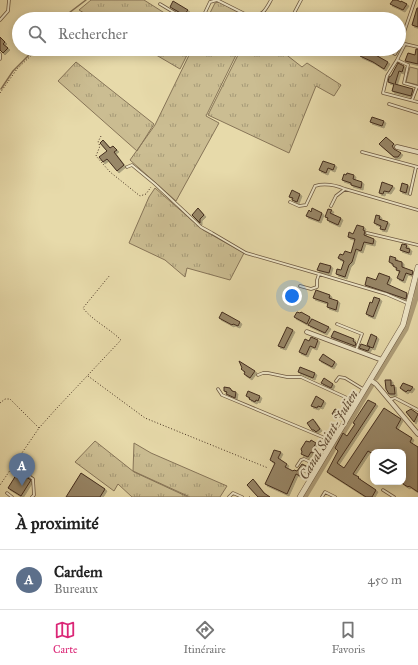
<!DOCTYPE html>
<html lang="fr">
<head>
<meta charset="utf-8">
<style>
	:root { --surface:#fff; --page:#f2f2f2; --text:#222; --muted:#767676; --line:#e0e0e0; --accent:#db2777 }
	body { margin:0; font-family:"IM FELL Great Primer",serif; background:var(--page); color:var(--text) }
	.controls { position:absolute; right:12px; bottom:12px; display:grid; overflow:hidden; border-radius:8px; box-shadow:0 2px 10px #0003 }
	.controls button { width:36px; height:36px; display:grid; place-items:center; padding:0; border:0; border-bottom:1px solid var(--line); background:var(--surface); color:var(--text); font:20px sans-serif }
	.you { position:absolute; left:292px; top:296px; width:14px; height:14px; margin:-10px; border:3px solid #fff; border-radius:50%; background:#1a73e8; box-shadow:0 0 0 6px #1a73e833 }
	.badge { display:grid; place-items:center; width:26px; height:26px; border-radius:50%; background:var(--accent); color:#fff; font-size:13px; font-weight:700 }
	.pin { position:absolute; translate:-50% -33px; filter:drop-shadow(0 1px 2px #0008) }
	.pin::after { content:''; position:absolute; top:21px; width:14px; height:12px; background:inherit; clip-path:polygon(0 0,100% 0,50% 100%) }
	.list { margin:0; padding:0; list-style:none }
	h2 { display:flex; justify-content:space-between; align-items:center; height:52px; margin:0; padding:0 16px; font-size:17px }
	h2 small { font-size:13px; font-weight:400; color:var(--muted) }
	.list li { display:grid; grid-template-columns:26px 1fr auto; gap:12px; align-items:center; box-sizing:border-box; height:60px; padding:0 16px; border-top:1px solid var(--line) }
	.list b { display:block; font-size:15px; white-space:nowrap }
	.list p { margin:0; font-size:13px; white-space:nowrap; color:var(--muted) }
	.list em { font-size:13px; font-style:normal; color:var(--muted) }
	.icon { flex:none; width:22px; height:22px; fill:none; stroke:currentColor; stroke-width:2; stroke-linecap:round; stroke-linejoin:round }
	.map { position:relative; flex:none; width:418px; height:497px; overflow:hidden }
	.search { position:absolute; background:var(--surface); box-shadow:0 2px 10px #0003; left:12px; right:12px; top:12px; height:44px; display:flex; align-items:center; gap:10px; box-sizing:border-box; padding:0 14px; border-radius:22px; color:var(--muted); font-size:15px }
	.sheet { height:112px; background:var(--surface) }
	nav { display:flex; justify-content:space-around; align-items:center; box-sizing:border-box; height:56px; border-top:1px solid var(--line); background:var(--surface); font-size:11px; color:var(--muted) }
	nav a { display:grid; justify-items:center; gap:2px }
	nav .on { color:var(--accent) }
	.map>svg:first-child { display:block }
	.grass { fill:url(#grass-tufts); stroke:#877558 }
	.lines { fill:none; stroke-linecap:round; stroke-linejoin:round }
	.stream { stroke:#847155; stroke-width:1.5 }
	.canal { stroke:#af9f7a; stroke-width:5 }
	.building { fill:#988767; stroke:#432d1e; filter:url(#shadow) }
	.service-casing { stroke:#6c5841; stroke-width:3.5 }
	.minor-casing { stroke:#6c5841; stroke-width:5.5 }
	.tertiary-casing { stroke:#6c5841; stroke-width:6 }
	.path { stroke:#432d1e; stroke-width:1; stroke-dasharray:1 2; stroke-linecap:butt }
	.service { stroke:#efe7c8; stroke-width:2 }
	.minor { stroke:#efe7c8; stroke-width:4 }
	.tertiary { stroke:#efe7c8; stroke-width:5 }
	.labels { text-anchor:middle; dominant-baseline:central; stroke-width:4; stroke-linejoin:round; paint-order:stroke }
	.water-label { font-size:13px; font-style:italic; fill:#5e4a35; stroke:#efe7c8 }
</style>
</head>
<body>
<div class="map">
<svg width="418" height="497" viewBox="0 0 418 497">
	<defs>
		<pattern id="grass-tufts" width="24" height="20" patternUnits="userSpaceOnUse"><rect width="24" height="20" fill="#cbbd92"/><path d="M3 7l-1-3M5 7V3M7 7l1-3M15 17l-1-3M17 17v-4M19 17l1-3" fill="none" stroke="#a69a77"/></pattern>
		<filter id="shadow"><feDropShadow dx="2" dy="2" stdDeviation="0" flood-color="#0004"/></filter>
	</defs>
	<rect width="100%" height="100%" fill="#e7daaa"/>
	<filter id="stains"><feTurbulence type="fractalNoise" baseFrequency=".005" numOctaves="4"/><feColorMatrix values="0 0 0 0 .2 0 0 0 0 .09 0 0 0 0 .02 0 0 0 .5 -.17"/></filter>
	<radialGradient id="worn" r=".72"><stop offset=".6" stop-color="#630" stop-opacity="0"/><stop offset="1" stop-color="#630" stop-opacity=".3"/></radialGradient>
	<path class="grass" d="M91,0H144L174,19H94L79,10Z
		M219,2L249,18L254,19H207L215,3Z
		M146,49H190L180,69Z
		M192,49H239L206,116L219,123L176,201L130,160L155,125Z
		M241,49H279L302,67L307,63L341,85L334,96L316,86L289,153L208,115Z
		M76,62L154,124L137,151L58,81Z
		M410,67L418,69V85L406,82Z
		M155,188L203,230L244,253L230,280L187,268L185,277L165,260L129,243L149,197Z
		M95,441L134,472L188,497H132L118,484L114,491L75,462Z
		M134,443L151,453L227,486L220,497H190L133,471Z"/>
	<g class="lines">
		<path class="stream" d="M61,19L86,0
			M1,89L13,71L35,49"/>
		<path class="canal" d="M376,378L406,329L416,298L418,284
			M305,497L372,385"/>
	</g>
	<path class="building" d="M393,0H397L401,2V1L407,4L403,10L390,4Z
		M173,1L188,10L184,15L170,7Z
		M417,8H418V27L412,25Z
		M0,37L5,42L3,44L8,48L3,53L0,50Z
		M367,49H373L372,53L388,62L384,69L373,62L360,56L362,51L366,53Z
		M416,49H418V64L405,61L408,53L415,55Z
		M398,63L404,66L402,72L399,71L395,84L413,89L411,96L392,91L394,84L388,82L389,77L391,76Z
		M372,117L384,121L382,126L370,122Z
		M386,137L394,144L392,146L394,149L401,153L398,157H394L379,144Z
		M103,140L110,148L113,146L117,150L114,152L124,165L117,171L107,159L103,162L99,157L107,151L100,143Z
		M323,161L335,165L333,170L328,168L326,173L319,170Z
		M347,173L354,175L353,179L362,182L361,188L351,185V183L342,180L344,174L346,175Z
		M382,182L393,186L389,192L384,191L383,194L379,193Z
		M402,183L408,185L406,193L400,191Z
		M292,190L300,194L297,202L292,200L293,198L289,197Z
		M198,208L204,215L200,219V223L192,215Z
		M312,208L322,213L319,221L306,216L309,210L311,212Z
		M328,209L332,210L330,213L341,218L338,225L327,220L328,218L325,217Z
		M376,215L380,216L379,219L388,222L385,230L380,229L381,226L374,223Z
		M357,225L364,227L363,230L365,231L364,235L374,239L373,244L364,242L361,251L356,249L352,262L349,265L345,277L336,274L337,269L341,270L344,261L338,258L340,254L343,255L345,251L351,253L355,239L348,237L349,232L353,234Z
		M402,244L407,245L406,248L410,249L409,253L400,250Z
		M390,256L396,258L395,260L402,262V267L413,271L412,275L406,273L403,281L397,278L400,271L396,270L397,268L393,266V264L389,262Z
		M320,263L331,266L329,273L317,270Z
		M379,273L390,277L387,284L407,293L406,299L365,285L367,277L376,280Z
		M316,290L330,295L329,298L338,301L336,310L327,307L328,303L313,298Z
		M374,297L380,299L373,317L366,314L370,302L372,303Z
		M222,312L240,322L238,326L233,324L232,325L219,318Z
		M297,312L300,313L301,312L310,317L307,324L294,317Z
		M312,319L329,327L325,333L308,325Z
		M287,327L293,330L284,348L278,346Z
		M334,331L354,339L353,341L356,343L355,346L331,337Z
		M371,334L377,337L373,348L370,347L368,351L359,348L361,344L370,347L367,345Z
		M311,337L318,340L315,348L310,346L306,355L299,352L305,339L309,341Z
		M323,354L335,362L332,367L319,360Z
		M239,361L255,371L250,378L244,374L245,372L241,369L242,368Z
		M300,367L315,373L313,378L298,372Z
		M324,378L333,384L331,388L321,383Z
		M385,380H391V386L394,385L395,394H389L386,389Z
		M403,383L413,387L410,391L408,390L406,392L400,388Z
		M224,387L230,388L232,391L236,392L235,398L226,394L227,392L224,391Z
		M248,391L260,396L258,401L256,400L255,402L249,399L250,398L246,396Z
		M316,396L324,401L321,407L318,406L317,408L311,406Z
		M368,400L376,404L337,463L344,468L384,408L401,419L396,428L412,438L410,442L418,447V492L409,486L408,487L403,484V452H373V454L368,451L353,474L359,477L358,478L376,490L372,497H366L327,472L338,451L335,448L341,437L343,433L347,436L355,424L353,423Z
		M335,409L345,413L342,419L332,414Z
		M411,409L418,414L414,422L406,412Z
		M313,419L320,429L316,432L314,430H312L307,423Z
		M311,440L316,443L313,448L316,449L313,453L311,452L308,457L301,454L302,452L301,449L306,441L310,442Z
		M274,450L281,452L278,458L287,464L285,467L293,471L294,470L297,471L302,464L308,467L306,472L302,470L300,476L296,474L287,494L265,484L275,463L270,460Z
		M18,472L31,480L21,496L8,488Z
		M81,473L105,489L100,497H66Z
		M253,479L264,493L270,497H258L247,485Z"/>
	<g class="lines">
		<g class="service-casing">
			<path id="service" d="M160,4L185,19
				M202,19L210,2L217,0L251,17C263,16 266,9 271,0
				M291,19L301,0
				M0,20L8,11L9,0
				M399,47L415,0
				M387,49L395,54L398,49
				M0,54V59
				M397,60L405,44L418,47
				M418,87L404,83L408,65L397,60L387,76L383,93L418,102
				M412,100L417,87
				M389,104L418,113
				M362,152L418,167
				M127,167L132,165L155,184L201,227L212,233L246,253L319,274
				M410,194L416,167
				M290,202L299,206L306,205L315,186C325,183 335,185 345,189
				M331,206L336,196L345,189L418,210
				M367,233L418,245
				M300,286L311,289L317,287V280L319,274L386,294L407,303
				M337,324L362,334L356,350
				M258,375L263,373H268L287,377H301L356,402
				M336,381L339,377L345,378L363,389
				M218,389L222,395L332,441
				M389,400L395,398L418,410
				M297,466L301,460L304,459L319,466
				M22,471L33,479L34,495L32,497
				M383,490L394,497
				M7,493L12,497
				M229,497L233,493L242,497
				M322,497L325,492L335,497"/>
		</g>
		<g class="minor-casing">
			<path id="minor" d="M397,147L418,152
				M307,332L382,360
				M370,380L376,384L418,434"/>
		</g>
		<g class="tertiary-casing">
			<path id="tertiary" d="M300,497L403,325L418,267"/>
		</g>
		<path class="path" d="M0,93L17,69L38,49
			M101,136L98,142L100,146L96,156L110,172L140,196L146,194L151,187
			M88,376L145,418L268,468
			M0,403L5,399H10L39,428L0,485
			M39,428L56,409L121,340C109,328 93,321 83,308L110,275
			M249,497H251"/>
		<use href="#service" class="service"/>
		<use href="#minor" class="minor"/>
		<use href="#tertiary" class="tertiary"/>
	</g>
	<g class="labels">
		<g class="water-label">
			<text transform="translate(329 435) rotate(-59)">Canal Saint-Julien</text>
		</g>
	</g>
	<rect width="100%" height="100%" filter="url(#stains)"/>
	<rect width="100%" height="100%" fill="url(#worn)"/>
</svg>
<div class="controls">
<button><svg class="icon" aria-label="layers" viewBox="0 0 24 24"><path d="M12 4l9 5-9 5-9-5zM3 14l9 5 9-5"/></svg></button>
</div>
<div class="you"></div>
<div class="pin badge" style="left:22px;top:486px;background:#5c6f8a">A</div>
<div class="search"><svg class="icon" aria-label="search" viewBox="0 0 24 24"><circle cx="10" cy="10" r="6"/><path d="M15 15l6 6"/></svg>Rechercher</div>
</div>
<section class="sheet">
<h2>À proximité<small></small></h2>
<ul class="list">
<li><span class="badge" style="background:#5c6f8a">A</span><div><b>Cardem</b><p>Bureaux</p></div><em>450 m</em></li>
</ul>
</section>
<nav>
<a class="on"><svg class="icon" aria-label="map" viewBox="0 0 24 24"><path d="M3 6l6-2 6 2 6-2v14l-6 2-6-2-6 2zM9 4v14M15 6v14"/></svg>Carte</a>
<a><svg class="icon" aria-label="directions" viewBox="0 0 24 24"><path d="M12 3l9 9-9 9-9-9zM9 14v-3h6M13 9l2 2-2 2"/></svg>Itinéraire</a>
<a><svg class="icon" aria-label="saved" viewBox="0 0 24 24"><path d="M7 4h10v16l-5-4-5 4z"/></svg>Favoris</a>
</nav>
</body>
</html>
